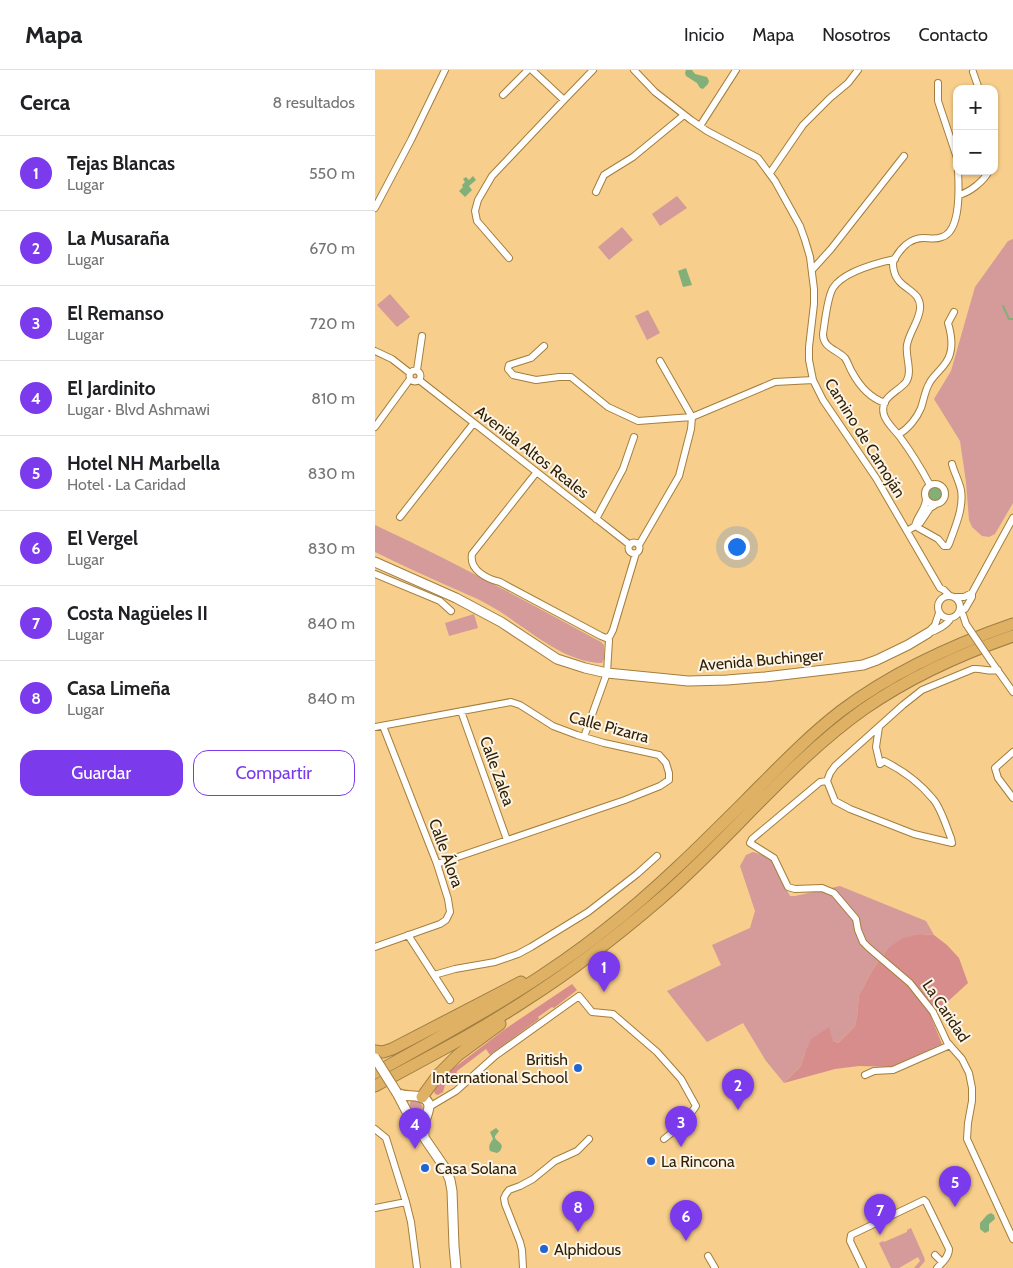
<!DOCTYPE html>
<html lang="es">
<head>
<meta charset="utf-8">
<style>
	:root { --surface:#fff; --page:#f2f2f2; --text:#202124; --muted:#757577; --line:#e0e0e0; --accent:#7c3aed }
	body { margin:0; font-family:Cabin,sans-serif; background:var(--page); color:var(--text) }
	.controls { position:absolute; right:15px; top:15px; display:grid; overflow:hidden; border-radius:10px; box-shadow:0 1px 4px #0004 }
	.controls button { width:45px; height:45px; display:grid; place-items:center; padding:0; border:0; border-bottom:1px solid var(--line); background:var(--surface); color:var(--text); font:25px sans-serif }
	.you { position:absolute; left:361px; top:476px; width:18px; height:18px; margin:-12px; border:4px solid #fff; border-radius:50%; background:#1a73e8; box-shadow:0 0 0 8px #1a73e833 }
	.badge { display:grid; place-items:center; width:32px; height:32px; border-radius:50%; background:var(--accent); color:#fff; font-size:16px; font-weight:700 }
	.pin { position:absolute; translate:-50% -41px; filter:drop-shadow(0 1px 2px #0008) }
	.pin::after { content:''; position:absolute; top:26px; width:18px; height:15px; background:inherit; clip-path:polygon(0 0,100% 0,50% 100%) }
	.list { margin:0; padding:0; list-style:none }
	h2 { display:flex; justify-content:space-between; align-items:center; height:65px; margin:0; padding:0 20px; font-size:21px }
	h2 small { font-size:16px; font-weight:400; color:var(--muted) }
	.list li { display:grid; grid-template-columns:32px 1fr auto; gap:15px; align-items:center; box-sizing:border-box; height:75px; padding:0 20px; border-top:1px solid var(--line) }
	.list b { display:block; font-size:19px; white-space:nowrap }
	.list p { margin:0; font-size:16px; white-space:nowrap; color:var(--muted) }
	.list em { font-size:16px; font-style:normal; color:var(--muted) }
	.actions { display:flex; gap:10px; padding:15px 20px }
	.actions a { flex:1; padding:11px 0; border:1px solid var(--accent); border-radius:15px; text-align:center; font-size:18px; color:var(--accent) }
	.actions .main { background:var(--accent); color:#fff }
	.map { position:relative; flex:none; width:638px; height:1198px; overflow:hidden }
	header { display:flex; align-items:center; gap:30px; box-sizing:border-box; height:70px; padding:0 25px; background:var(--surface); border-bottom:1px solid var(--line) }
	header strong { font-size:24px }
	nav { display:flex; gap:28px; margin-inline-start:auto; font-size:18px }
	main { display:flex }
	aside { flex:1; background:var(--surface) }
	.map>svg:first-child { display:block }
	.green { fill:#d59a9a }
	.forest { fill:#d88d8d }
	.water { fill:#83b079 }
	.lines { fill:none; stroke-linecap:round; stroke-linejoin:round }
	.stream { stroke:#83b079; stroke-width:2 }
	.street-casing { stroke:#a47e3c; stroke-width:8 }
	.secondary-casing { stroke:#a47e3c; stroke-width:11 }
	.highway-casing { stroke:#a07e42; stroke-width:13 }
	.street { stroke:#fff; stroke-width:6 }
	.secondary { stroke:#fff; stroke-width:9 }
	.highway { stroke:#deb164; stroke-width:11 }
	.street-bridge-casing { stroke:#a47e3c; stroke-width:8; stroke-linecap:butt }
	.secondary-bridge-casing { stroke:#a47e3c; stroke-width:11; stroke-linecap:butt }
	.street-bridge { stroke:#fff; stroke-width:6 }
	.secondary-bridge { stroke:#fff; stroke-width:9 }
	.poi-dot { fill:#2165d1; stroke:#fdf5e8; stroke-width:2 }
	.labels { text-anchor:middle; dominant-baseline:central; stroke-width:4; stroke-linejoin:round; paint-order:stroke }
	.street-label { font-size:16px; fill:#2e1f03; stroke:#fdf5e8 }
	.poi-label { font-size:16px; fill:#2e1f03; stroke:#fdf5e8; text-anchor:start }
</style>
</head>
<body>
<header>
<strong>Mapa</strong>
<nav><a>Inicio</a><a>Mapa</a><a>Nosotros</a><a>Contacto</a></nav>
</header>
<main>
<aside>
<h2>Cerca<small>8 resultados</small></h2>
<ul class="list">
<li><span class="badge">1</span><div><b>Tejas Blancas</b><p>Lugar</p></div><em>550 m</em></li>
<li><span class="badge">2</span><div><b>La Musaraña</b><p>Lugar</p></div><em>670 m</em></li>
<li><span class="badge">3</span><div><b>El Remanso</b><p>Lugar</p></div><em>720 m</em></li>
<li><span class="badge">4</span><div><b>El Jardinito</b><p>Lugar · Blvd Ashmawi</p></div><em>810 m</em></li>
<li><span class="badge">5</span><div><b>Hotel NH Marbella</b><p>Hotel · La Caridad</p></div><em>830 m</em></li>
<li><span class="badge">6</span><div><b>El Vergel</b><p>Lugar</p></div><em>830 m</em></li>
<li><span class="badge">7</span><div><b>Costa Nagüeles II</b><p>Lugar</p></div><em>840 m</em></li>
<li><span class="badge">8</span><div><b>Casa Limeña</b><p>Lugar</p></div><em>840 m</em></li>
</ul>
<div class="actions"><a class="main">Guardar</a><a>Compartir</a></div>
</aside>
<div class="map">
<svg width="638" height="1198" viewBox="0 0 638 1198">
	<rect width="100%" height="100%" fill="#f7ce8b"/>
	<path class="green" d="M302,126L312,138L285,156L277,144Z
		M247,157L258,170L234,190L223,177Z
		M638,169V433L620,464L614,467L607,466L597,457L594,450L591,412L585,371L559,329L576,301L600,217L633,171Z
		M15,224L35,247L22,257L2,235Z
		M273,240L285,263L272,270L260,246Z
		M0,455C77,491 151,531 226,572L229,575V589L227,593C186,593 146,552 112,534C100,527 86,522 73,516C49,505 24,494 0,482Z
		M99,544L103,558L74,566L70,553Z
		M378,782L388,785L398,790L403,803L415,826H420L465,816L551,851L559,865L546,864L513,878L497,901L484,925L482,946L480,956L463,973L458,971L430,983L426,996L409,1013L391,991L368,953L332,972L292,921L346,895L337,875L375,858L380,841L365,796L371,785Z
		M36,1030C46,1030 51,1037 46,1046C39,1047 37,1043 34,1037Z
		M536,1158L549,1187L550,1191L544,1198H539L545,1191L543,1187L524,1198H516L504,1173L508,1171L509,1172L532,1162V1160Z"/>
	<path class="forest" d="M546,864L559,865L572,875L584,888L593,913L556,947L567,974L516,997L484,996L460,999L409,1013L426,996L430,983L436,969L454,957L458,971L463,973L480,956L482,946L484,925L497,901L513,878L528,868Z
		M197,914L202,920L179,938L177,937L163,947L164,949L115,985L111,979L82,1001L81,1007L70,1015L68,1022L63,1025L60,1024L59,1020L63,1010L130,959Z"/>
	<path class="water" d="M311,0H317L320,4L332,7L334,11L333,14L328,19L325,18L322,13L311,6L310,3Z
		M98,106L101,110L94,116L97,120L90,127L84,121L88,117L87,115L90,112L88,109L91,107L94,110Z
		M311,198L317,215L308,217L303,201Z
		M552 425a8 8 0 1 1 16 0a8 8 0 1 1-16 0Z
		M121,1058L124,1061L120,1066V1068C123,1073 130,1073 125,1081L122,1083L115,1081C113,1075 115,1074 118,1069L115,1062Z
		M616,1143L619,1145L620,1149L614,1154V1161L610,1163L605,1159V1153L612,1145Z"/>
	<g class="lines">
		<path class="stream" d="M628,236L634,249H638"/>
		<g class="street-casing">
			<path id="street" d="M259,0L280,22L316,50L332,61L383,88L400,111L425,156L430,170L435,187L439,219V234L434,277V290L438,310L448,330L501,408L565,518L569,520L575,526
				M598,2L604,19
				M563,13V31L582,88
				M128,25L153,0
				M189,30L218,0
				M325,56L361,0
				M619,81V86
				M395,103L428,55L455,28L473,13L483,0
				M221,122L229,105L258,87L309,45
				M584,125C595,122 608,112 614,101
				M0,138L36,70L70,0
				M134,188L102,151L100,141L103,130L117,106L189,30L157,0
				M437,200L456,179L529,86
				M169,276L156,288L134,295L133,299L138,305L161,310L184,307H196L233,337L263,351L317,347L400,312L438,310
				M0,281L17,289L35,303
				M42,300L47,266
				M34.5 306a5.5 5.5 0 1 1 11 0a5.5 5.5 0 1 1-11 0Z
				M44,310L255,475
				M510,333C495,328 484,315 477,302C474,297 473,292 470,288C461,279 448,278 448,264C450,252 452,228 458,218C468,202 502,193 520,189
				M0,357L35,309
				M524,364C533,359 542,348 546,338C549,329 550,320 555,312C561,302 572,296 575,284C578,274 576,263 573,253L579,242
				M161,403L97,484C94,500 112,509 125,512L226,566L231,568L235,566L238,560L261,483
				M550 424a10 10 0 1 1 20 0a10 10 0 1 1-20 0Z
				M555,415C546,398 536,382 525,367C520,360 512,354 509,345C504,327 522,323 531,312C538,302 530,286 532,275C534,263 544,251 545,239C547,219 523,220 519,201C518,197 517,193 519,190C525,179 535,168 548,168C555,168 560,170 567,167C586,161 584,119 583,101
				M25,447L98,354
				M221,449L248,399L259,367
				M540,456L563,469L569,476H573L574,474C580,457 589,438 586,420C584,411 579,402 577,394
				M540,456C542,446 551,439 551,429
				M532,461L545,453L555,438L560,435
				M253.5 478a5.5 5.5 0 1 1 11 0a5.5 5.5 0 1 1-11 0Z
				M264,475L304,406L316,359L317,347L285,291
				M0,504L65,531L76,541
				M563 537a11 11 0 1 1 22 0a11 11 0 1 1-22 0Z
				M581,527H589L597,523
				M585,539H590L597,527V523L638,448
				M585,540L588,545L591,554
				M554,561L560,555L564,543
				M553,563C561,561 572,555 576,548
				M616,591L638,622
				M86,641L132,770
				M0,657L136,632L145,635L178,656L202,665L229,673L284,685L291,693L294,703V710L285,716L250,730L62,794
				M504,657L501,677L505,694L509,691C527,700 545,713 558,729C566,738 571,756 576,768L577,773L539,764L475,739L460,731L452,711L455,703L460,696L528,635L547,620L598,599C606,598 614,602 623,600
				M209,667L232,603L234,570L233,567
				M638,682L620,698L623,708L638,728
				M452,711L445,712L377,769L375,773L399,788L413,817L420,819L447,818L459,823L481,849L483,860L488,872L494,878L535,913L558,942L572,972L587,989L594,1003L597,1018V1031L593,1053L592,1069L638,1169
				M33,865L75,930
				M0,877L65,854L71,850L75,842L73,829L62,794L8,656
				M59,905L80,899L120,892L143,884L156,877L213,842L262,804L282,786
				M490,1005L499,1001L518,1000L575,975
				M54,1037L81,1021L120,986L204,926L217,942L238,944L282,982L306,1009L321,1036L309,1053L289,1069
				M0,1059L11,1068L31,1132L36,1152L42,1198
				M0,1138L31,1132
				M560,1185L567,1192
				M333,1186L340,1198
				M148,1198L147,1180L145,1172L130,1134L129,1128L131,1124L134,1120L145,1116L158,1109L180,1091L202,1081L214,1069
				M488,1198L475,1171L476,1165L549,1130L551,1132L574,1179C574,1187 567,1193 562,1198"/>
		</g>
		<g class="secondary-casing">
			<path id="secondary" d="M0,492L81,528L126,552L182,589L210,598L232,603L313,611L352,610L390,607L458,599L488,595L502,590L533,575L553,563
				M22,1023L33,1044L70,1098L75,1110L77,1121L79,1176L81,1198
				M22,1023C32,1028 37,1024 45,1027C61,1031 51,1045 49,1054C48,1058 49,1062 49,1066"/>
		</g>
		<g class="highway-casing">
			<path id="highway" d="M0,981L8,982L17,979L146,912
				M0,1003C79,959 160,916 231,859C281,820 326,775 371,730C401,700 431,668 466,641C518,602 577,575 638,554
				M0,1016C51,988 103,962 151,930C198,900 242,866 284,830C355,769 413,693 489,639C535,607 586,584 638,566
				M47,1027L63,1005L83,985L125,954"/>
		</g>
		<use href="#street" class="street"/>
		<use href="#secondary" class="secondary"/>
		<use href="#highway" class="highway"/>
		<g class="street-bridge-casing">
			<path id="street-bridge" d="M591,554L616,591"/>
		</g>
		<g class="secondary-bridge-casing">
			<path id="secondary-bridge" d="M0,988L22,1023"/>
		</g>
		<use href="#street-bridge" class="street-bridge"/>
		<use href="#secondary-bridge" class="secondary-bridge"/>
	</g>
	<g class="poi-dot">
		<circle cx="203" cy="998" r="5"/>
		<circle cx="276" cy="1091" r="5"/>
		<circle cx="50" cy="1098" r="5"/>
		<circle cx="169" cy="1179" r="5"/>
	</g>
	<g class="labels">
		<g class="street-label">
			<text transform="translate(490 368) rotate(58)">Camino de Camoján</text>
			<text transform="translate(157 382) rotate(38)">Avenida Altos Reales</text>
			<text transform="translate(386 590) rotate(-5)">Avenida Buchinger</text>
			<text transform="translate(234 657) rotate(15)">Calle Pizarra</text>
			<text transform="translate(122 701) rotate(70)">Calle Zalea</text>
			<text transform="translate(71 783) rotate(70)">Calle Álora</text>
			<text transform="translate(571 941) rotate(56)">La Caridad</text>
		</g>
		<g class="poi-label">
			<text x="193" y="989" text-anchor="end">British<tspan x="193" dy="18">International School</tspan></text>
			<text x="286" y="1091">La Rincona</text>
			<text x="60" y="1098">Casa Solana</text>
			<text x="179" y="1179">Alphidous</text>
		</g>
	</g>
</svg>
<div class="controls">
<button>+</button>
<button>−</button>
</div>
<div class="you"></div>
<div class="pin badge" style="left:229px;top:922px">1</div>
<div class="pin badge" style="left:363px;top:1040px">2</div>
<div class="pin badge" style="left:306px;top:1077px">3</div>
<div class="pin badge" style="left:40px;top:1079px">4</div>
<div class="pin badge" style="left:580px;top:1137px">5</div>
<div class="pin badge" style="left:311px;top:1171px">6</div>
<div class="pin badge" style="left:505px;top:1165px">7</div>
<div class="pin badge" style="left:203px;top:1162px">8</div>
</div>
</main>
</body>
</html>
